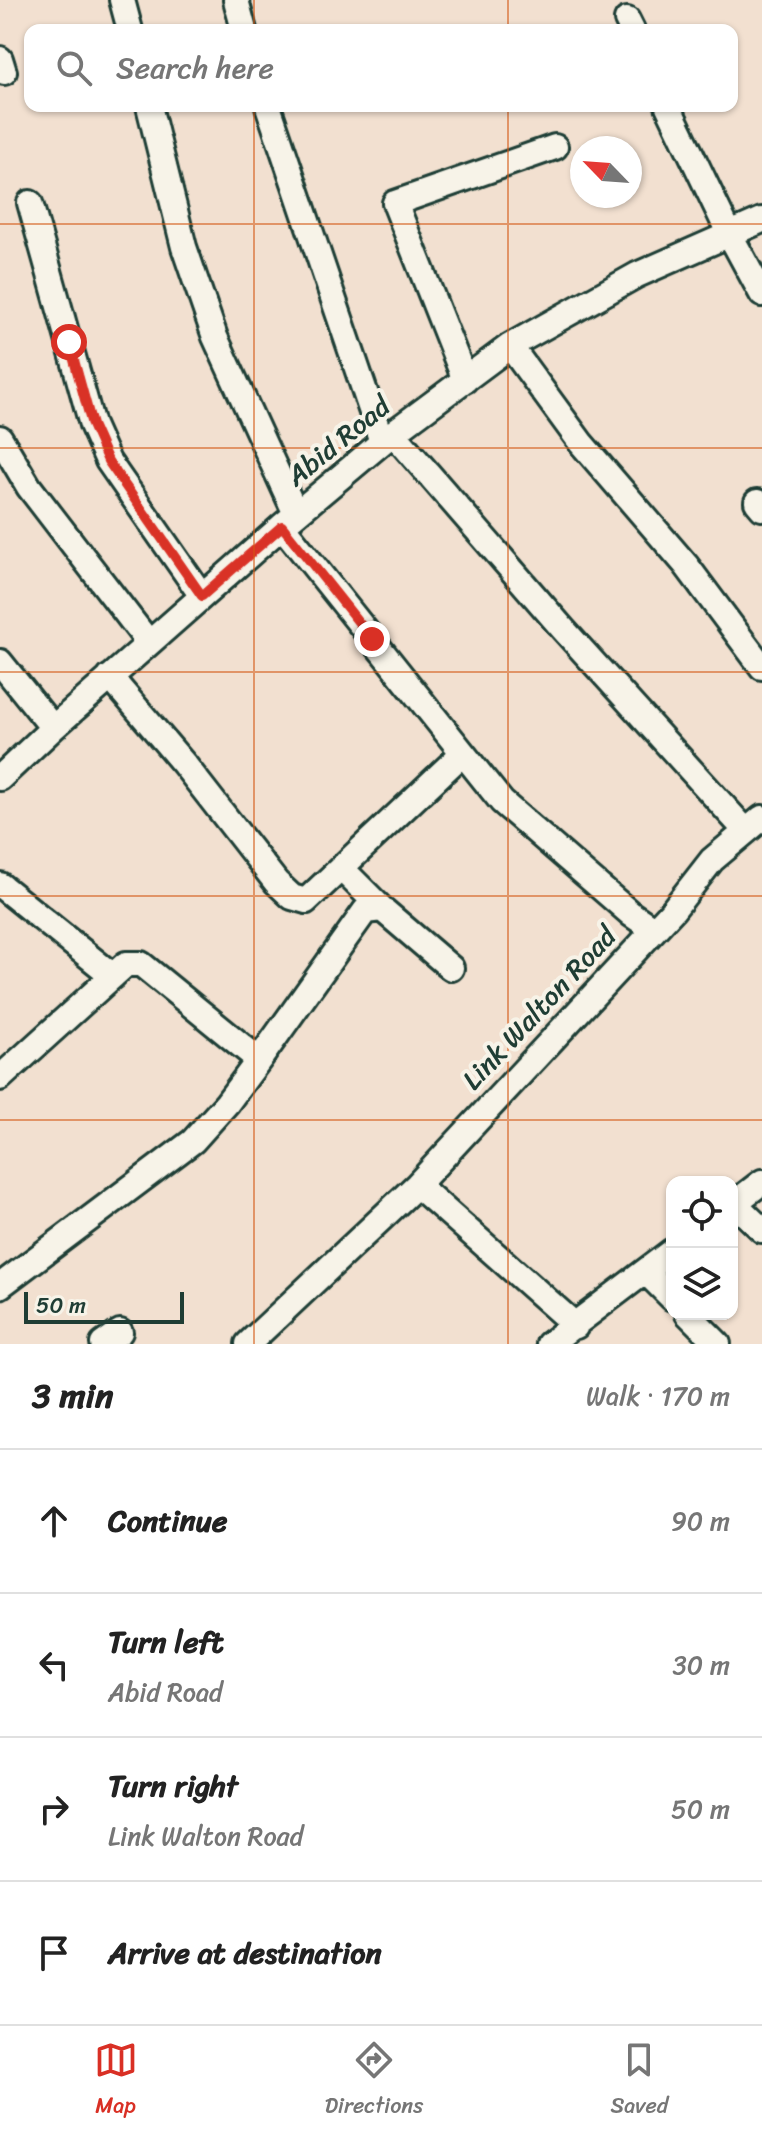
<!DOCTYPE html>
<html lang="en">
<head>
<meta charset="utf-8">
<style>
	:root { --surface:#fff; --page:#f6f6f6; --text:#222; --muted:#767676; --line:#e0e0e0; --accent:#d93025 }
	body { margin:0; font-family:Sriracha,sans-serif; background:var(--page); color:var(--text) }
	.controls { position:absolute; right:24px; bottom:24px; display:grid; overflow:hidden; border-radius:16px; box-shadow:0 2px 6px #0004 }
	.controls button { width:72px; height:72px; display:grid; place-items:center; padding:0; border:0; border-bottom:2px solid var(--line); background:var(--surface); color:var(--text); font:40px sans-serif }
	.compass { position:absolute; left:570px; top:136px; width:72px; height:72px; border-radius:50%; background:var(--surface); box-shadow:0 2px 6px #0004; rotate:295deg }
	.scale { position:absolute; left:24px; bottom:20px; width:160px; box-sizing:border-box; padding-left:8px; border:4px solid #1f3d34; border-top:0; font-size:22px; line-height:28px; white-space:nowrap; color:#1f3d34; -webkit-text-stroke:6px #f7f3e8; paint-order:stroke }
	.stop { position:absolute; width:24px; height:24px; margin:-18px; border:6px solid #d93025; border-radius:50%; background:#fff }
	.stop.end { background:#d93025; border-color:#fff; box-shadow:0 2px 8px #0008 }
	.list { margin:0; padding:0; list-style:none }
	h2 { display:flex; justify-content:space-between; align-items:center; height:104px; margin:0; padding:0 32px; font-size:34px }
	h2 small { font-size:26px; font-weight:400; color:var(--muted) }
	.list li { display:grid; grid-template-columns:52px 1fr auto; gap:24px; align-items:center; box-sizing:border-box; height:144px; padding:0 32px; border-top:2px solid var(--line) }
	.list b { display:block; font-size:30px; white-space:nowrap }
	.list p { margin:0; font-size:26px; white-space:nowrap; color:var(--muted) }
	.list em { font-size:26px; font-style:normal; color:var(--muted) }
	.icon { flex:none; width:44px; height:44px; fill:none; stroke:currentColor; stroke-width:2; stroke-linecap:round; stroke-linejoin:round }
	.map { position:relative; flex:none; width:762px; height:1344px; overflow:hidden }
	.search { position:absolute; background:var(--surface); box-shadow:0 2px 6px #0004; left:24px; right:24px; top:24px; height:88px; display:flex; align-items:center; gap:20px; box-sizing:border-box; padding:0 28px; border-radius:16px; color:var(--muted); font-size:30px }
	.sheet { height:680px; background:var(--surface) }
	nav { display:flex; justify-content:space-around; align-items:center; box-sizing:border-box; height:112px; border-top:2px solid var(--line); background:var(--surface); font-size:22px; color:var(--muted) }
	nav a { display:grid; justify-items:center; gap:4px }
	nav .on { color:var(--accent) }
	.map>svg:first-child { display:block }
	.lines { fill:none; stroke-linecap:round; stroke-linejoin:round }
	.minor-casing { stroke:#1f3d34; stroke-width:30 }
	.minor { stroke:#f7f3e8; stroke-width:24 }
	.route { stroke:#d93025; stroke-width:10 }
	.grid { fill:none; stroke:#d45610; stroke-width:2; stroke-opacity:0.55 }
	.labels { text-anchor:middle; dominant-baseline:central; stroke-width:8; stroke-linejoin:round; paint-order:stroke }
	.street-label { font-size:28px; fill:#1f3d34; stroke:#f7f3e8 }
</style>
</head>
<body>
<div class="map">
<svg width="762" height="1344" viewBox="0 0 762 1344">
	<rect width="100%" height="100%" fill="#f2e0d0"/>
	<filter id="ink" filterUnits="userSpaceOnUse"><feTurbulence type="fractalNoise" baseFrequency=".0125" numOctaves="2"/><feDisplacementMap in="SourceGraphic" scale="16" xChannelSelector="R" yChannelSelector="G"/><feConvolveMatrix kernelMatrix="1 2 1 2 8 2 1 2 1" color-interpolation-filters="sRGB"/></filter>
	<g filter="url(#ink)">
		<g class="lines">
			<g class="minor-casing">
				<path id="minor" d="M122,0L130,30
					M236,0L244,30
					M627,20L632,30
					M0,59L4,72
					M149,106L184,247L215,337L296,514
					M268,106L382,442
					M668,106L730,235L762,294
					M30,203L92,425L108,461L202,596
					M510,346L581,443L686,565L762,667
					M465,380L395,203L555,147
					M393,433L563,629L746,831
					M0,438L29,487L149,643
					M757,502L762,508
					M282,526L502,802L631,914L653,929
					M0,662L53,728
					M110,677L184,764L276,882L292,897L306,901L463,753
					M0,778L53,728L282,526L393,433L510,346L637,275L762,220
					M341,868L382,909
					M0,885L113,976
					M0,1078L126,964H141L259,1060
					M417,1185L576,1326
					M734,1203L762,1230
					M732,1205L762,1182
					M646,1272L672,1298
					M0,1286L193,1141L227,1103L259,1060L365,911L382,909L451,968
					M688,1314L718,1344
					M103,1344L120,1332
					M248,1344L417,1185L673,910L712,860L762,818
					M549,1344L672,1251"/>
			</g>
			<use href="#minor" class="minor"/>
		</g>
	</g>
	<g class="lines" filter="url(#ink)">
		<path class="route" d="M69,342L92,425L108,461L202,596L282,526L372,639"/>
	</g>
	<path class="grid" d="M254,0V30M508,0V30M254,106V1344M508,106V1344M0,224H762M0,448H762M0,672H762M0,896H762M0,1120H762"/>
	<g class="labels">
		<g class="street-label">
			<text transform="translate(338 441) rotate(-39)">Abid Road</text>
			<text transform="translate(539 1008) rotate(-47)">Link Walton Road</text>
		</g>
	</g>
</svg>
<div class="controls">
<button><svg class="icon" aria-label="locate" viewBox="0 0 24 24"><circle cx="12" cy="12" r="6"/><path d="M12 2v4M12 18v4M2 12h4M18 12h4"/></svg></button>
<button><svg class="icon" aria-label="layers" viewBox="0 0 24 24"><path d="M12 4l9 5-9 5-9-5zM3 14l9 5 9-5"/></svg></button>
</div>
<svg class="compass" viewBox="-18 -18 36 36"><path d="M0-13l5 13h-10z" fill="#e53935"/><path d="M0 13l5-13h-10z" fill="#767676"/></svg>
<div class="scale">50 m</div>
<div class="stop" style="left:69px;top:342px"></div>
<div class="stop end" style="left:372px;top:639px"></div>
<div class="search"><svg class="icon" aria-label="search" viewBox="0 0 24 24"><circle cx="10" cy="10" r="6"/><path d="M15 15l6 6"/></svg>Search here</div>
</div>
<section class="sheet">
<h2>3 min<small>Walk · 170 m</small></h2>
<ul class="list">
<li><svg class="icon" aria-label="ahead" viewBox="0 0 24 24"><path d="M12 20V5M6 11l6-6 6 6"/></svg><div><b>Continue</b></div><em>90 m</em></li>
<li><svg class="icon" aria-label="left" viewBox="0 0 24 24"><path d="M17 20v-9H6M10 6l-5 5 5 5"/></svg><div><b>Turn left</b><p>Abid Road</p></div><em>30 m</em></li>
<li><svg class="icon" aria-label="right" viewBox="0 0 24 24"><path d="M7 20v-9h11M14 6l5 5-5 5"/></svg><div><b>Turn right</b><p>Link Walton Road</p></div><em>50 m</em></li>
<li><svg class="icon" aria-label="arrive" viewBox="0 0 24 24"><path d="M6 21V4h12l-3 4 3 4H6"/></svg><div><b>Arrive at destination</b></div></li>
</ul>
</section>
<nav>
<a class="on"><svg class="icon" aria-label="map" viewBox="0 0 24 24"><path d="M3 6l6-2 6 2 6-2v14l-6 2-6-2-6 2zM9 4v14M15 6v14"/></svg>Map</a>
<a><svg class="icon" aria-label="directions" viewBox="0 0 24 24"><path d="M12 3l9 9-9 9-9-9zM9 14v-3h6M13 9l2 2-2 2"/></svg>Directions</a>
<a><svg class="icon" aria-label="saved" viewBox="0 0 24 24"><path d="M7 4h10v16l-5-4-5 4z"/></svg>Saved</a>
</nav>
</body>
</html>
